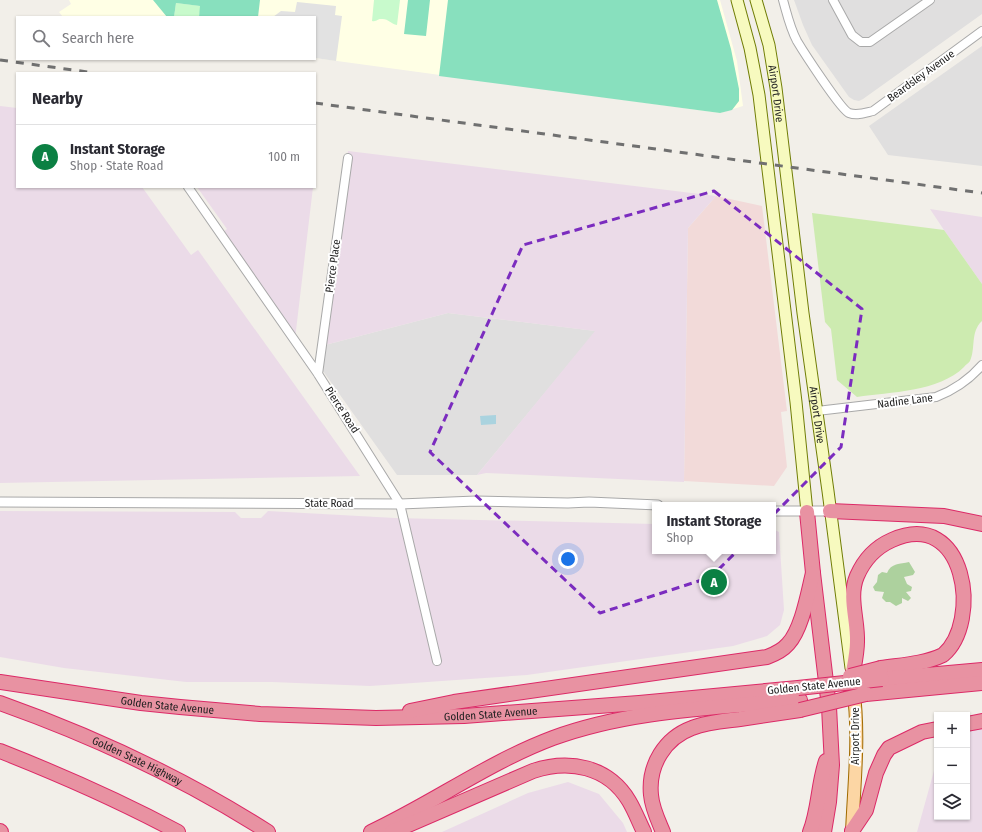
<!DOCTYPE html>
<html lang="en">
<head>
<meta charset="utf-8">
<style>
	:root { --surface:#fff; --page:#f7f7f7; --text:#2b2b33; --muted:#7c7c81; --line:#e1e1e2; --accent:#0b8043 }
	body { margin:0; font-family:"Fira Sans Condensed",sans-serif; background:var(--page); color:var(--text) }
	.controls { position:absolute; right:12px; bottom:12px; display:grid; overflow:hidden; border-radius:0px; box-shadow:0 1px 3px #0004 }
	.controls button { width:36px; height:36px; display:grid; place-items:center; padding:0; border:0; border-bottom:1px solid var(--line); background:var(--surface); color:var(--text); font:20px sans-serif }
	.you { position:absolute; left:568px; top:559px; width:14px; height:14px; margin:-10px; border:3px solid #fff; border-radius:50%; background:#1a73e8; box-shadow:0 0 0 6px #1a73e833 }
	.badge { display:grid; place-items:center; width:26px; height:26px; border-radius:50%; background:var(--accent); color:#fff; font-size:13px; font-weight:700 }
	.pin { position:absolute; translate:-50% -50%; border:2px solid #fff; box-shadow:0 1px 4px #0006 }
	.popup { position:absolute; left:652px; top:502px; width:124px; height:52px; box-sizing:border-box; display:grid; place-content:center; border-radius:0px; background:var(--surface); filter:drop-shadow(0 1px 3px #0005); font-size:13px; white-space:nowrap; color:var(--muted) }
	.popup b { font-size:15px; color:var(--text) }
	.popup::after { content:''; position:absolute; left:50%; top:100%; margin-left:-8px; border:8px solid transparent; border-top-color:var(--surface) }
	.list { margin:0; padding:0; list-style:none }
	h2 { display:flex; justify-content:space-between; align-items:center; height:52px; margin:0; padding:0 16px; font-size:17px }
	h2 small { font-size:13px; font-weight:400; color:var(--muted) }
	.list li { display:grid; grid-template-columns:26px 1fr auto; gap:12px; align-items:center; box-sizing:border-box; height:64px; padding:0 16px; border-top:1px solid var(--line) }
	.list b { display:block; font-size:15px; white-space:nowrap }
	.list p { margin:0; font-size:13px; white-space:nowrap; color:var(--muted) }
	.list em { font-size:13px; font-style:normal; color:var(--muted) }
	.icon { flex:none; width:22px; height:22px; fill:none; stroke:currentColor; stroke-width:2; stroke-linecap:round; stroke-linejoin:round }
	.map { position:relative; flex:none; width:982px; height:832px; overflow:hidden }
	.search { position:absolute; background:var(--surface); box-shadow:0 1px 3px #0004; left:16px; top:16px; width:300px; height:44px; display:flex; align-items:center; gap:10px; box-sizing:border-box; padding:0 14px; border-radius:0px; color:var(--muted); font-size:15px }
	.panel { position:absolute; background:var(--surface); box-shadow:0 1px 3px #0004; left:16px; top:72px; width:300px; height:116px; border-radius:0px }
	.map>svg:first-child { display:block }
	.residential { fill:#e0dfdf }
	.commercial { fill:#f2dad9 }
	.industrial { fill:#ebdbe8 }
	.education { fill:#ffffe5 }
	.grass { fill:#cdebb0 }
	.forest { fill:#add19e }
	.park { fill:#c8facc }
	.pitch { fill:#88e0be }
	.parking { fill:#e2e2e2 }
	.water { fill:#aad3df }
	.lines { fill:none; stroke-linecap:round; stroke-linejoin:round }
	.minor-casing { stroke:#a9a9a9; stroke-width:10 }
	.tertiary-casing { stroke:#a9a9a9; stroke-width:11 }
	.secondary-casing { stroke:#707d05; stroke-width:13 }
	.primary-casing { stroke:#a06b00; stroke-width:14 }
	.motorway-casing { stroke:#dc2a67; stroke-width:16 }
	.minor { stroke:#fff; stroke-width:8 }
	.tertiary { stroke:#fff; stroke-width:9 }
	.secondary { stroke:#f7fabf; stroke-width:11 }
	.primary { stroke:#fcd6a4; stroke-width:12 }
	.motorway { stroke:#e892a2; stroke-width:14 }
	.rail { stroke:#707070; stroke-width:3; stroke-dasharray:8 8; stroke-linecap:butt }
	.motorway-bridge-casing { stroke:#dc2a67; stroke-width:16; stroke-linecap:butt }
	.motorway-bridge { stroke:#e892a2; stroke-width:14 }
	.marked { fill:none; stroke:#7b2cbf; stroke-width:3; stroke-dasharray:8 5; stroke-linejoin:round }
	.labels { text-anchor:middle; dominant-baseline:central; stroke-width:4; stroke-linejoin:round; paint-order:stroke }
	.street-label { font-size:11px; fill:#222; stroke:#fff }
</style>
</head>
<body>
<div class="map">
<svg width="982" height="832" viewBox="0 0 982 832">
	<rect width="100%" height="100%" fill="#f2efe9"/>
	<path class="residential" d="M794,0H982V14L863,99L859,101L854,100L849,97L812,45L803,25Z
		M982,46V166L888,155L869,126Z
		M448,313L596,331L477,475H397L323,371L325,345Z"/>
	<path class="commercial" d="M716,196L762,206L787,411L781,412L787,467L774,486L684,481L688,228Z"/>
	<path class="industrial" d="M0,106L17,108V187H142L191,255L198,250L360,476L0,483Z
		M348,151L716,196L688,228L684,482L486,473L477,475L595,331L448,313L325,345Z
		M197,187H313L295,339L220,234L227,229Z
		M930,209L982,217V284L944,230Z
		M0,511L235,512L241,518H261L268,511L395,518L655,524V551H773V529L779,532L784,610L780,625L767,636L733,646L527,675L370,686L272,682H186L64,668L0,657Z
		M982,723V832H917L937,760V817H967V725Z
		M568,782L599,794L623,823L627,832H442L528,793Z"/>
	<path class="education" d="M69,0H720L737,61L743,106L720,113L315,58V17H63L59,12L71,4Z"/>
	<path class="grass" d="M812,213L944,230L982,284V321C970,332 976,348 970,361C969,363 965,365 964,367C939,392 890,392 857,397L837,380L831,329L825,322Z"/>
	<path class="forest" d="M909,562L915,572L913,575L904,577L907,584L912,587L911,591L906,592L911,598L908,601L902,598V603L896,606L890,602H886L882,598L884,592L875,591L873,587L877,582L878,575L882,572L887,573C891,563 900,564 909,562Z"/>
	<path class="park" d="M374,0H400L397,25C391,24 388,18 381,19C377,19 377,22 372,21Z
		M176,3L201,6L199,17H174Z"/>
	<path class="pitch" d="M153,0H260L258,17H199L200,6L176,3L174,17H167Z
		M408,0H430L426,36L404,34Z
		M448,0H717L731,49L739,89V101L732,110L720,113L439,76Z"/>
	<path class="parking" d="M297,2L336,6L335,15L342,16L336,61L315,58V17H273L281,11L295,12Z"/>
	<path class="water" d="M496,415V424L481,425L480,416Z"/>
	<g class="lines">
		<g class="minor-casing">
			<path id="minor" d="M783,0C787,14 790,28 797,41C803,51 841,110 849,113C857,116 865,113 873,111L982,31
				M833,0L852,35L861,42H870L930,0
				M188,187L318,374L400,504L437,661
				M318,374L348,158
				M817,411L936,397C954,390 969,380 982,365"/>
		</g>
		<g class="tertiary-casing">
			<path id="tertiary" d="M0,502L400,504L476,501L568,503L589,502L658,505
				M773,511H830"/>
		</g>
		<g class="secondary-casing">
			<g id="secondary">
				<path d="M737,0L750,48L759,95L796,402L807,512"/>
				<path id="s1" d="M756,0L769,45L776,88L803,313L828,491L851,668"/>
			</g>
		</g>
		<g class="primary-casing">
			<path id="primary" d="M852,832C854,784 860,735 853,687"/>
		</g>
		<g class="motorway-casing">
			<g id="motorway">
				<path d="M830,511L944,516L982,524"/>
				<path d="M807,512L813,573L829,707L832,765L829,802L824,832"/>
				<path d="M852,678C854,666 857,653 857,642C858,620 848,597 857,576C864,560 876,547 892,540C966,507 982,622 943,655C924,664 901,665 881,668"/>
				<path d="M882,679L982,670"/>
				<path id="s2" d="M0,682L141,703L180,707L260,714L376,718L464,716L639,703L798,688"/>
				<path d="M866,694L982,683"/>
				<path id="s3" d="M0,703C93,736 185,779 268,832"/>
				<path d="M410,711L454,702L767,657C775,654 782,651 788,644C802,629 808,593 813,573"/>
				<path d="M967,724L982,721"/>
				<path d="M0,751C61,775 120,801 178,832"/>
				<path d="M0,831L1,832"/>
				<path d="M852,831L866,810L876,773L884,755L889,748L922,732L937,729"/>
				<path d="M371,832C433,803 489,762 553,738C632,709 718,708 800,700"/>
				<path d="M392,832L533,771C569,759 608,766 629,801C635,811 639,822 644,832"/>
				<path d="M663,832C658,820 652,808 651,795C648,765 665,738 692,728C707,722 724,721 740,719C760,716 780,713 800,710"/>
				<path d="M810,832C819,809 818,785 826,761"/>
			</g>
		</g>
		<use href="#minor" class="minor"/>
		<use href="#tertiary" class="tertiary"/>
		<use href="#secondary" class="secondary"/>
		<use href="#primary" class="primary"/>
		<use href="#motorway" class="motorway"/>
		<path class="rail" d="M0,60L95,73
			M315,103L982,193"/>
		<g class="motorway-bridge-casing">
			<path id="motorway-bridge" d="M850,676L881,668
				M798,688L882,679
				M800,710L866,694"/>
		</g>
		<use href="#motorway-bridge" class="motorway-bridge"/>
	</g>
	<path class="marked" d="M714,191L862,309L841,447L711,577L600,613L430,452L523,245Z"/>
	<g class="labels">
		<g class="street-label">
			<text transform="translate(921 76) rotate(-36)">Beardsley Avenue</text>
			<text stroke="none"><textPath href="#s1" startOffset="96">Airport Drive</textPath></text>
			<text transform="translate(333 266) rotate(-82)">Pierce Place</text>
			<text transform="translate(905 401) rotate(-7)">Nadine Lane</text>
			<text transform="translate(342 410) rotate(57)">Pierce Road</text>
			<text stroke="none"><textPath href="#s1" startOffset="420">Airport Drive</textPath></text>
			<text x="329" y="503">State Road</text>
			<text transform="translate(814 686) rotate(-6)">Golden State Avenue</text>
			<text stroke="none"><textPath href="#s2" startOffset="169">Golden State Avenue</textPath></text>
			<text stroke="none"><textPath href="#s2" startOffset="493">Golden State Avenue</textPath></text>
			<text transform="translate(855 736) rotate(-90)">Airport Drive</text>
			<text stroke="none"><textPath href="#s3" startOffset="149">Golden State Highway</textPath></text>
		</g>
	</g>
</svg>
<div class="controls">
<button>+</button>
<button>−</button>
<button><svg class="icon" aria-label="layers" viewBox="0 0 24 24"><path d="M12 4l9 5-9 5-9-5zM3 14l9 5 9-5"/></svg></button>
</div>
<div class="you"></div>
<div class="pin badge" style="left:714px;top:582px">A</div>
<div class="popup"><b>Instant Storage</b>Shop</div>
<div class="search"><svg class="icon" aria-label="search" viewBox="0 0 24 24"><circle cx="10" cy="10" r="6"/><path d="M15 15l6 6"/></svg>Search here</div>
<section class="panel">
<h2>Nearby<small></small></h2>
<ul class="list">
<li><span class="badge">A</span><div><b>Instant Storage</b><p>Shop · State Road</p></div><em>100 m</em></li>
</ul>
</section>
</div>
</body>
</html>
